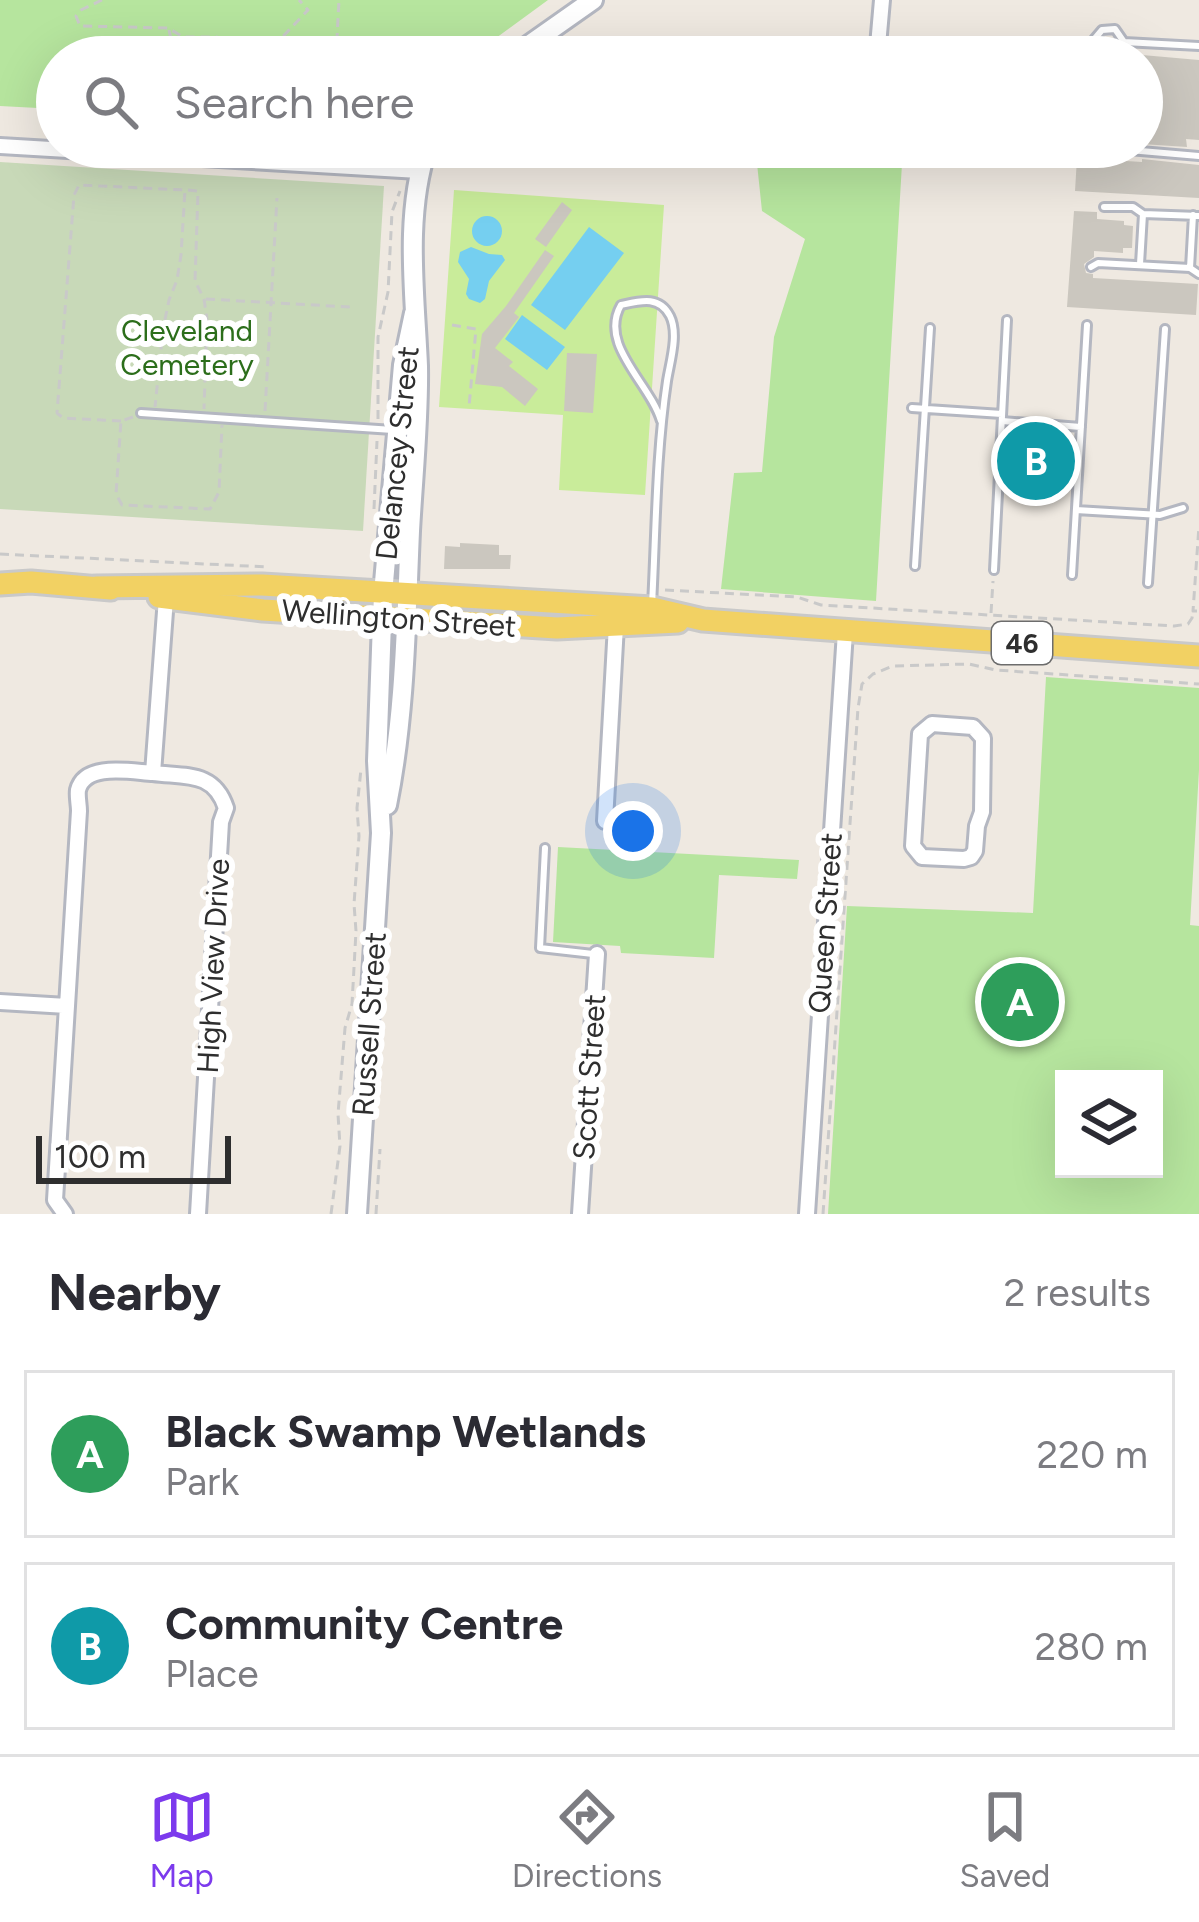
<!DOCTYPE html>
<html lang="en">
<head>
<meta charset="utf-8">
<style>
	:root { --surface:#fff; --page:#f2f2f3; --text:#2b2b33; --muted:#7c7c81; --line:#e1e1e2; --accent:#7c3aed }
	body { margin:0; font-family:Figtree,sans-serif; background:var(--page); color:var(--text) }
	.controls { position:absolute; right:36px; bottom:36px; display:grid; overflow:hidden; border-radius:0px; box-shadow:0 12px 48px #0002 }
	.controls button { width:108px; height:108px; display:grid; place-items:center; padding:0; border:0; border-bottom:3px solid var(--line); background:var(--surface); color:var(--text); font:60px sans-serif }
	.scale { position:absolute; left:36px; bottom:30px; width:195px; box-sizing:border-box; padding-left:12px; border:6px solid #2e2e2e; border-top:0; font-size:33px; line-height:42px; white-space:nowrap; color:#2e2e2e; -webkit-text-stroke:9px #fff; paint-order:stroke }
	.you { position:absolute; left:633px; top:831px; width:42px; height:42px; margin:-30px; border:9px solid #fff; border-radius:50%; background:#1a73e8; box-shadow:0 0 0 18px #1a73e833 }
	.badge { display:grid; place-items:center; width:78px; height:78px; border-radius:50%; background:var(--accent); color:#fff; font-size:39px; font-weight:700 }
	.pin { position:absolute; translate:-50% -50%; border:6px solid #fff; box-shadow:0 3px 12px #0006 }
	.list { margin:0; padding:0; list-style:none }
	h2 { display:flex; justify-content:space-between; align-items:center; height:156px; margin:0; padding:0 48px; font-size:51px }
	h2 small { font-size:39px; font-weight:400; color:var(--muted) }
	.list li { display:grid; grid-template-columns:78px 1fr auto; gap:36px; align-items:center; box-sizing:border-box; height:168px; margin:0 24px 24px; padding:0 24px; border:3px solid var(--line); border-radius:0px }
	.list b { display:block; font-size:45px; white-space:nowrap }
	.list p { margin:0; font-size:39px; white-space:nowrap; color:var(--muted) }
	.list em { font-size:39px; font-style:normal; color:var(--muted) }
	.icon { flex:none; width:66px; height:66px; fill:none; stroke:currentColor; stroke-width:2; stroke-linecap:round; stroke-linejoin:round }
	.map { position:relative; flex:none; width:1199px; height:1214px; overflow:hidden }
	.search { position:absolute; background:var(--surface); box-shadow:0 12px 48px #0002; left:36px; right:36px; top:36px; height:132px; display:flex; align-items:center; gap:30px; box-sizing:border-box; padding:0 42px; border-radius:66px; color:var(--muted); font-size:45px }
	.sheet { height:540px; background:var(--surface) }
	nav { display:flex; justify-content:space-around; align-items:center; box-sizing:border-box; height:168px; border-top:3px solid var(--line); background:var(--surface); font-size:33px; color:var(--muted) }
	nav a { display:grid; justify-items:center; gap:6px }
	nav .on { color:var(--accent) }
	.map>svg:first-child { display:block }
	.green { fill:#b6e59e; fill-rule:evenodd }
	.cemetery { fill:#c8d9b8 }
	.pitch { fill:#c9ec9a }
	.water { fill:#75cff0 }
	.building { fill:#cbc7bf }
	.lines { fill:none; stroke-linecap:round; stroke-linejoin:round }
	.lane-casing { stroke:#b4b7c1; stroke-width:12 }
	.street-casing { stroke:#b4b7c1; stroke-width:20 }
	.secondary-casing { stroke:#b4b7c1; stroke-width:24 }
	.primary-casing { stroke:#c9c9c9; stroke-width:27 }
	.path { stroke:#c9c9c9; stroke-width:3; stroke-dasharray:9 6; stroke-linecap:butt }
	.lane { stroke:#fff; stroke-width:6 }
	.street { stroke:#fff; stroke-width:14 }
	.secondary { stroke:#fff; stroke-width:18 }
	.primary { stroke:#f2d163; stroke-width:21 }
	.labels { text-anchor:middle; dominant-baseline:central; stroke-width:12; stroke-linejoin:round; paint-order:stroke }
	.shield { fill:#fff; stroke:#6d6d6d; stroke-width:3 }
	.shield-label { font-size:27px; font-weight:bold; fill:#2e2e2e }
	.park-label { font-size:30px; fill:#2c6e1b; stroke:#fff }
	.street-label { font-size:30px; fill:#2e2e2e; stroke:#fff }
</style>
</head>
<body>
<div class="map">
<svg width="1199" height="1214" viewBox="0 0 1199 1214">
	<rect width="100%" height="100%" fill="#efe9e1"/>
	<path class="green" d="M0,0H548L470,57H57V109L0,106Z
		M844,147H903L876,601L721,589L734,473L762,472L774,337L805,239L762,211L756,154L842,159Z
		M1046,677L1199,688V770L1190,925L1199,926V1214H828L847,906L1033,913ZM1064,1079H1154V1169H1064Z
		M558,847L799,860L797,879L719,875L714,958L621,953L620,946L553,942Z"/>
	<path class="cemetery" d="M0,162L384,186L363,531L0,509Z"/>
	<path class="pitch" d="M454,190L664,205L645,495L559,490L563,415L439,407Z"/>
	<path class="water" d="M472 231a15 15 0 1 1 30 0a15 15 0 1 1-30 0Z
		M589,227L624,253L565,330L531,305Z
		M471,247L489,254L502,255L505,260L489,281L485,299L480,303L469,299L466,294L469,279L458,262L460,252Z
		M522,315L565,347L547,370L505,339Z"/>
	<path class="building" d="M1142,55L1199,60V140L1186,139L1187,147L1142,144Z
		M1077,158L1142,162V159L1199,165V198L1075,191Z
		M562,202L572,210L546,247L535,239Z
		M1074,211L1097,212V219L1124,221V225L1133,226L1132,248H1123V253L1094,251V257L1084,264L1086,273L1093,274V278L1198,284L1196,315L1067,307Z
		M545,250L554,256L514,313L519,317L495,348L513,362L509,366L538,389L525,406L502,387L475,384L482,334L506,306Z
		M567,353L597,354L593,413L564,411Z
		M1012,429L1040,431L1048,442L1059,433L1069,447L1058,455L1067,469L1063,472L1066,476L1063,490L1057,495L1049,494L1038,501L1032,500L1019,483L1016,485L1007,473L1015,468L1007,457L1008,437Z
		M460,543L499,545V555H511L510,569H444L445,546L460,547Z"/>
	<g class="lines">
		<g class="lane-casing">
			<path id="lane" d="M1090,57L1091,43L1102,30L1115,29L1124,42L1199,46
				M1094,147L1199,156
				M1104,207H1133L1143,214L1199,216
				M1140,264L1143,214
				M1091,267L1098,263L1190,268L1199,274
				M1190,268L1193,215
				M912,408L1002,414
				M141,413L393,430
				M1002,421L1081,427
				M1076,510L1160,515L1183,508
				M915,566L930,328
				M994,570L1007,320
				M1072,575L1087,325
				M1148,583L1165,329
				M652,605C656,530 656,455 667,381C670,362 679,334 670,316C659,295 640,301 621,305C598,345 650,383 661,421
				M545,848L540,948L593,954"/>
		</g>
		<g class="street-casing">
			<path id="street" d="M877,57L882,0
				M0,146L419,171
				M166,598L153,773C186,777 214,771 226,808L221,822L198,1214
				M932,724L973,727L983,738L982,812L977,826L975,851L971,857L964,859L922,857L913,846L920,734Z
				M605,821L616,625
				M0,1002L67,1006L55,1200L65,1214
				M67,1006L79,811C79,804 77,797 78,790C85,762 132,772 153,773
				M580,1214L597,954
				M807,1214L845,632"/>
		</g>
		<g class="secondary-casing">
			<path id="secondary" d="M512,57L593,0
				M387,805C405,716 406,622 410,531C413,476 419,420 418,366C415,294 404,216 427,147
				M357,1214L381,833L377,761L383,594L403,365L414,313"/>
		</g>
		<g class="primary-casing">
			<path id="primary" d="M0,584L31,582L111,589
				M96,587L262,585L652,608L703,620L1199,656
				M159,597L263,610L557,628L678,622"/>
		</g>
		<path class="path" d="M102,0L81,10L76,16L80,26L168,28L183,37H217L250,52L272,48
			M169,30L175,57
			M273,47L308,10L299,0
			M273,49L290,57
			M336,57L339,0
			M188,190L198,191L195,281L204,299L207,319L204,409
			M206,299L350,307
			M452,325L476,329L469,407
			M265,411L277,198
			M133,417L121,421L116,494L122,505L210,509L219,492L222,425
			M378,419V337L388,292L392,212L400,191
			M121,421L63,418L57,413L74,195L79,185L185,190L181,255L177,280L169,300L163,329L155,407
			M374,509L377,441
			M0,554L268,567
			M665,590L797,597L821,605L1174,626L1188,624L1192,618L1193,611
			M1197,611H1193L1199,526
			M991,613L993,581
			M331,1214L340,1146L338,1114L345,1028L352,1004L356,931L354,904L359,836L357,808L361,769
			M376,1214L380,1149
			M823,1214L858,708L862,684L873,674L893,666L969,664L996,670L1199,684"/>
		<use href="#lane" class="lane"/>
		<use href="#street" class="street"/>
		<use href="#secondary" class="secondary"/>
		<use href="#primary" class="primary"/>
	</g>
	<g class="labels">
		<rect class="shield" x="992" y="622" width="60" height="42" rx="9"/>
		<g class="shield-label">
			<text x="1022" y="643">46</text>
		</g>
		<g class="park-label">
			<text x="187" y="330">Cleveland<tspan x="187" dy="34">Cemetery</tspan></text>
		</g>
		<g class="street-label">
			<text transform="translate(397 453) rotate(-84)">Delancey Street</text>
			<text transform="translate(399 618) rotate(4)">Wellington Street</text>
			<text transform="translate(825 923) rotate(-86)">Queen Street</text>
			<text transform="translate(213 966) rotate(-87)">High View Drive</text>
			<text transform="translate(369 1024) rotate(-86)">Russell Street</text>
			<text transform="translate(589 1077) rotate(-86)">Scott Street</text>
		</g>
	</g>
</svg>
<div class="controls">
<button><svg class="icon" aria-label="layers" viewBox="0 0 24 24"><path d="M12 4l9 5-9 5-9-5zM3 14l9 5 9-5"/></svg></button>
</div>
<div class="scale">100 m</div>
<div class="you"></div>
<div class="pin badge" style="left:1020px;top:1002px;background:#2e9e5b">A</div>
<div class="pin badge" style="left:1036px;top:461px;background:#0f9aa8">B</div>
<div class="search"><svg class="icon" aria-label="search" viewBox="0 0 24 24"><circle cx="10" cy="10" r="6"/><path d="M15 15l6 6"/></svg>Search here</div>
</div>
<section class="sheet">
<h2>Nearby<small>2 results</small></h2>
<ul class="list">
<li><span class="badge" style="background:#2e9e5b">A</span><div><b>Black Swamp Wetlands</b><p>Park</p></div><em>220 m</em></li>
<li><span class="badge" style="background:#0f9aa8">B</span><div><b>Community Centre</b><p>Place</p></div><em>280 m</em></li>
</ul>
</section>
<nav>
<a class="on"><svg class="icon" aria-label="map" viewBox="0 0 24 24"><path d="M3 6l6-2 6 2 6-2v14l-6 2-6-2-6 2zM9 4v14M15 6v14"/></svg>Map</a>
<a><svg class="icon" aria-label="directions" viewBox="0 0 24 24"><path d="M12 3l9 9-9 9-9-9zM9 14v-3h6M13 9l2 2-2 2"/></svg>Directions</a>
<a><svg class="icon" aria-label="saved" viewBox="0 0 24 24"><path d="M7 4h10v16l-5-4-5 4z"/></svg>Saved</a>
</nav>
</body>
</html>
